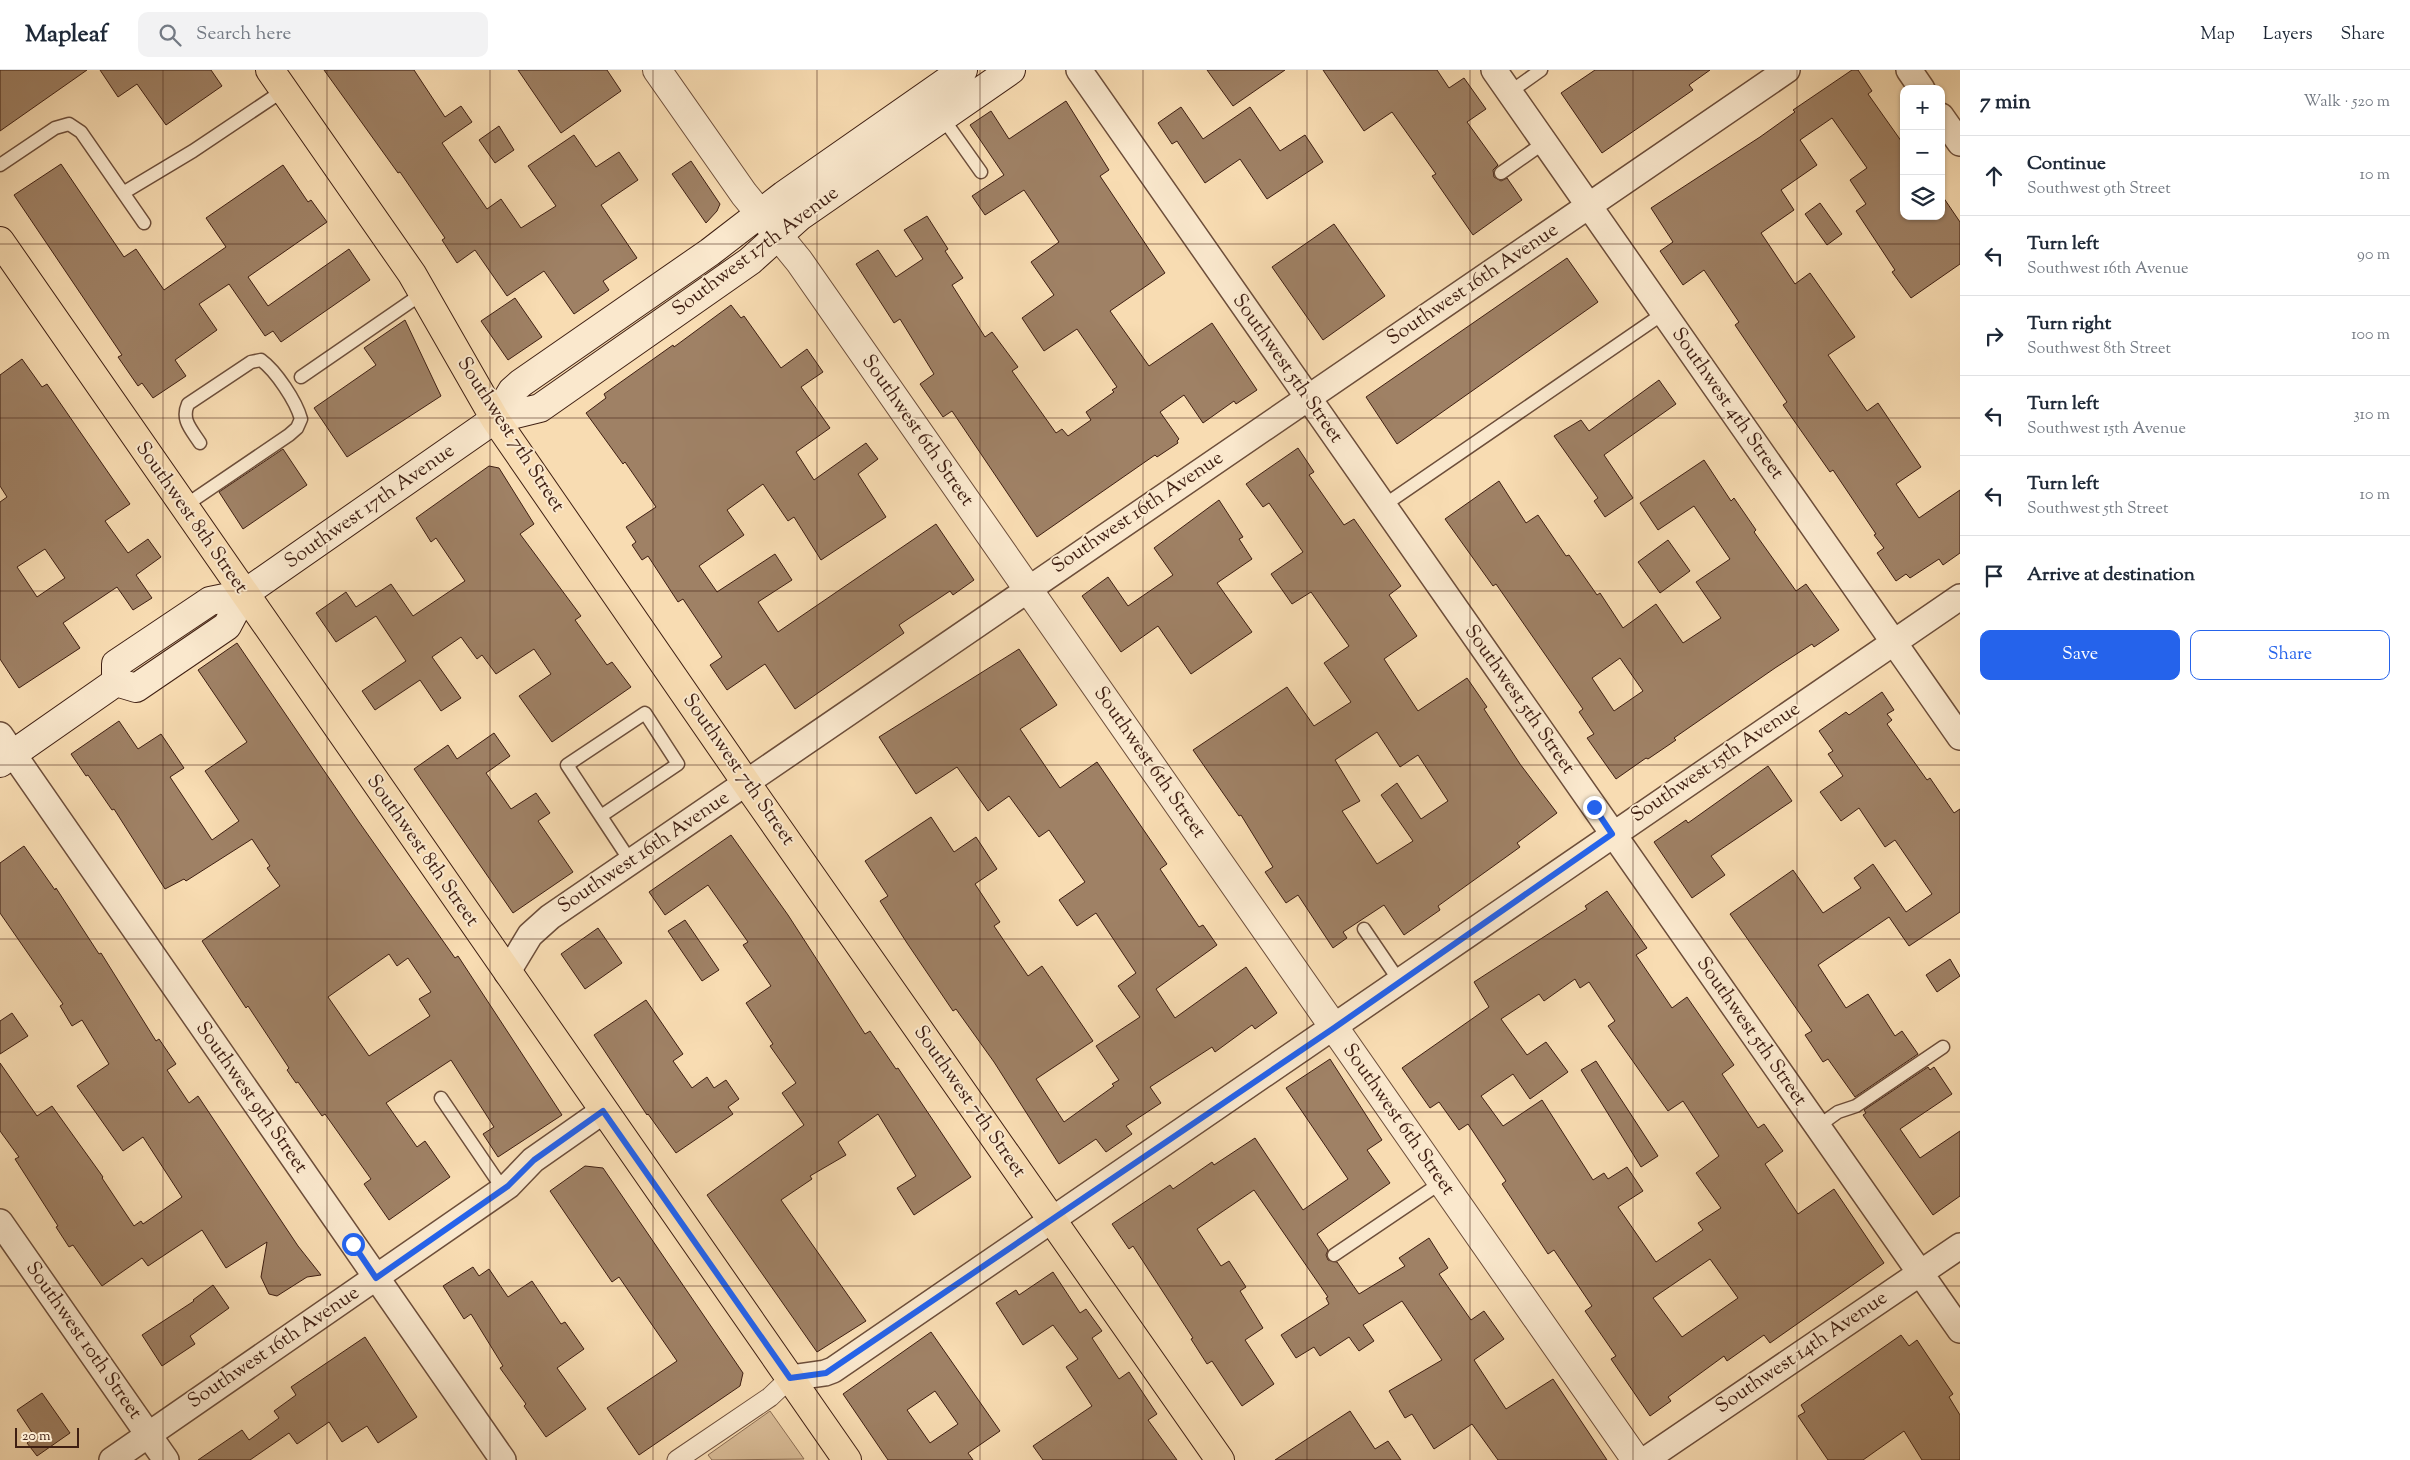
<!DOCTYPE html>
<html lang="en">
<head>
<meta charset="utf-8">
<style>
	:root { --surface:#fff; --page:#f2f2f3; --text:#1f2937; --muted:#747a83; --line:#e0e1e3; --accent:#2563eb }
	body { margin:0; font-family:"Sorts Mill Goudy",serif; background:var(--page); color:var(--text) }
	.controls { position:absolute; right:15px; top:15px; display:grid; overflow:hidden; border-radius:10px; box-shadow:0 1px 4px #0004 }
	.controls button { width:45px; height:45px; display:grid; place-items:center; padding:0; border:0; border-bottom:1px solid var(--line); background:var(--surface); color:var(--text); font:25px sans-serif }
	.scale { position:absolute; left:15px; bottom:12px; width:64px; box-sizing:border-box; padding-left:5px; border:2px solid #3f1f12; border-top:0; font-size:14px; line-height:18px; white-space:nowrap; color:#3f1f12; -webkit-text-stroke:4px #fae8cd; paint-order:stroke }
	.stop { position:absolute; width:15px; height:15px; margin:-11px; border:4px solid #2563eb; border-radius:50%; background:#fff }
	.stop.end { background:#2563eb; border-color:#fff; box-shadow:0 1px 5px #0008 }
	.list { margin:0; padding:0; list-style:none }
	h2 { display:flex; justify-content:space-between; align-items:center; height:65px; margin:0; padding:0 20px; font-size:21px }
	h2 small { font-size:16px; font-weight:400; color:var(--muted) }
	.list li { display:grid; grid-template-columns:32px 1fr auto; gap:15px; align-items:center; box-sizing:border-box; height:80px; padding:0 20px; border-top:1px solid var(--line) }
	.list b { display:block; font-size:19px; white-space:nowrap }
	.list p { margin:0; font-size:16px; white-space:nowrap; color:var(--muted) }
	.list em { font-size:16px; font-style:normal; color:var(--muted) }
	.actions { display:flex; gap:10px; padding:15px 20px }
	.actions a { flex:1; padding:11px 0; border:1px solid var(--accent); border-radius:10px; text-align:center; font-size:18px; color:var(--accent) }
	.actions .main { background:var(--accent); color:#fff }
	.icon { flex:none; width:28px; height:28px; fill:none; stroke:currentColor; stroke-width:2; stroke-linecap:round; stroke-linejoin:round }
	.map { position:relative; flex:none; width:1960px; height:1390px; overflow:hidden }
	header { display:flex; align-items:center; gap:30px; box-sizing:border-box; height:70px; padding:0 25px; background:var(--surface); border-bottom:1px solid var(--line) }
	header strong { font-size:24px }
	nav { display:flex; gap:28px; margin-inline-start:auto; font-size:18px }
	.search { width:350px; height:45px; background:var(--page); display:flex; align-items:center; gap:12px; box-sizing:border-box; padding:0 18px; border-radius:10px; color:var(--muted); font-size:19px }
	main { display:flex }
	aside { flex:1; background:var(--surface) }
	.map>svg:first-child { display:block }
	.green { fill:#d9bc97; stroke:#8c6e54 }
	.building { fill:#9f8165; stroke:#3f1f12; fill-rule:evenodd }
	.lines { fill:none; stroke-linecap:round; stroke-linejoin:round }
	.service-casing { stroke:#6d4e3a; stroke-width:15 }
	.pedestrian-casing { stroke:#6d4e3a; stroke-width:21 }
	.minor-casing { stroke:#6d4e3a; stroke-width:28 }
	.tertiary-casing { stroke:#6d4e3a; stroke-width:30 }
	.secondary-casing { stroke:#3f1f12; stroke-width:30 }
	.primary-casing { stroke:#3f1f12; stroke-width:30 }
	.service { stroke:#fae8cd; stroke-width:12 }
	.pedestrian { stroke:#fae8cd; stroke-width:19 }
	.minor { stroke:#fae8cd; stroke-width:25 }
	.tertiary { stroke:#fae8cd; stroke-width:28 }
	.secondary { stroke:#fae8cd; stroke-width:28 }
	.primary { stroke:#f8dcb2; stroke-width:28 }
	.route { stroke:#2563eb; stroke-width:6 }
	.grid { fill:none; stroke:#3f1f12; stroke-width:1; stroke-opacity:0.55 }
	.labels { text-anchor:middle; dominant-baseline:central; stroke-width:4; stroke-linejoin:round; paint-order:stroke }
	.street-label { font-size:20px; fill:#3f1f12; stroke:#fae8cd }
</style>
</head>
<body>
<header>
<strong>Mapleaf</strong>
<div class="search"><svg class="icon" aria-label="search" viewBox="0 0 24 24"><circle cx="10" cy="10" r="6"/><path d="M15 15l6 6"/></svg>Search here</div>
<nav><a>Map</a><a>Layers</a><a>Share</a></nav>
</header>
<main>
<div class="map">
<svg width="1960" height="1390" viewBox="0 0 1960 1390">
	<rect width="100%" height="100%" fill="#f8dcb2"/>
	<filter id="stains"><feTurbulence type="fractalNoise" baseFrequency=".004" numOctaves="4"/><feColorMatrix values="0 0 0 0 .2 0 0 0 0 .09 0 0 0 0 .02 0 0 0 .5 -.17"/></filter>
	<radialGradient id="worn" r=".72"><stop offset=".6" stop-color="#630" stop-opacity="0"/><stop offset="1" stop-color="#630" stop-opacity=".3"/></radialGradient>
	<path class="green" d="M770,1341L804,1389L712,1390L708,1385Z"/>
	<path class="building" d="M0,0H87L0,61Z
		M100,0H211L222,16L166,55L137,14L118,27Z
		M324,0H414L445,47L461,36L472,52L442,73L487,139L501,129L521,158L556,136L528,96L574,65L596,97L619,82L638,110L601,135L637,188L603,211L609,220L574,244L544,201L507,226L475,180L457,193L442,170L445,168L400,102L398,103Z
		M518,0H607L621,21L561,63Z
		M1207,0H1285L1233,36Z
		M1323,0H1437L1449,18L1464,8L1486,39L1467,52L1498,95L1493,100L1494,107L1501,111L1507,108L1522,130L1473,165L1432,106L1436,104L1392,42L1364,61Z
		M1595,0H1710L1689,15L1693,20L1602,83L1561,23Z
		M1852,0H1858L1872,21L1868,24L1904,75V146H1941V124L1960,152V194L1911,228L1892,202L1895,200L1856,141L1866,134L1850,110L1867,98L1832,48L1800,70L1817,95L1781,120L1794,140L1761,163L1795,214L1810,203L1855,267L1828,285L1867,341L1878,333L1921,397L1896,414L1919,448L1960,420V483L1943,495L1939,489L1910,508L1906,504L1896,511L1877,483L1884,478L1874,465L1876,464L1833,400L1830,402L1783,335L1787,332L1735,255L1739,252L1704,200L1683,215L1660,181L1673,172L1651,138L1760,67L1795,42L1793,40Z
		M1066,31L1109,100L1100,106L1165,203L1110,241L1149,296L1212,253L1257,320L1236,334L1234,331L1203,353L1184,325L1160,342L1179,369L1177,371L1178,373L1157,387L1155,385L1037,467L952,341L943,347L920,314L934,304L900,249L894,253L856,194L878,180L896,207L923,189L904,160L927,146L948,179L945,181L963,208L952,215L985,267L992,262L1018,297L1012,301L1056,363L1062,359L1068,366L1091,350L1086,342L1114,322L1112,320L1117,317L1077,259L1044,281L1022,248L1054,225L1031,192L1059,172L1024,120L985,145L972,126L1004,105L970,55L991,41L1009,69Z
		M1181,37L1203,69L1250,37L1280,81L1305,65L1323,92L1267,129L1240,89L1205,113L1177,71L1172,74L1158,53Z
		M499,56L514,80L495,93L479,70Z
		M691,91L720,134L717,141L706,153L672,104Z
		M61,94L124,187L136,179L164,220L226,177L206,148L283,95L308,132L311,130L327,152L248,207L268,236L349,179L370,210L281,272L273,261L265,266L229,214L199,234L217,260L175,290L186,306L153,328L142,313L138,316L118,287L122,285L14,125Z
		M1820,133L1842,164L1827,175L1805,144Z
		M1334,154L1385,226L1323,270L1272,197Z
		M1567,188L1598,232L1397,374L1366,327Z
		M515,228L542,267L508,290L481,251Z
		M731,235L741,248L744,246L781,298L807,279L823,302L801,317L830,358L796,382L814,410L866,373L878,389L858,404L886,447L821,490L794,447L788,451L763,414L727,440L744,465L699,496L717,522L775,484L792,510L758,532L778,562L936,454L974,510L953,525L950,521L899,555L904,563L795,639L765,594L727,620L710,595L722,587L683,529L678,532L648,486L642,490L632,475L636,472L626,457L656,437L625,392L623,394L586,343L606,328L604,324L673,275L674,277Z
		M405,250L441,326L347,387L314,338L376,295L364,278Z
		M22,289L42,317L47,314L130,434L105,451L128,483L148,469L161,487L136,505L152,528L133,540L117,517L63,553L80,578L19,618L0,589V432L7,427L0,416V305ZM45,479L65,508L37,527L17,497Z
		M1659,310L1676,334L1604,385L1633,428L1605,447L1594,431L1598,428L1554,366L1581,350L1589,361Z
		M1298,378L1314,402L1309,405L1344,455L1354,449L1401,516L1389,525L1417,566L1384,589L1418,641L1467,608L1487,637L1484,639L1520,694L1557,743L1517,773L1520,777L1438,836L1440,840L1404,865L1384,835L1343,862L1347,868L1333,878L1298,825L1286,833L1265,802L1273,797L1241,745L1239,746L1193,680L1287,617L1314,656L1351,632L1324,593L1349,576L1311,522L1292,534L1271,504L1303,482L1269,433L1263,437L1246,414ZM1377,662L1400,697L1418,685L1448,731L1421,749L1397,713L1381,725L1413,771L1377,794L1342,741L1360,731L1335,690Z
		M283,379L307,415L243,459L219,422Z
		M1704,390L1731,431L1734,428L1756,460L1754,462L1796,521L1806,514L1839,560L1814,577L1812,574L1775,598L1674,668L1676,670L1648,689L1646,688L1616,709L1587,668L1594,664L1579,642L1583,639L1496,514L1493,516L1445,449L1499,411L1526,453L1538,445L1566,486L1569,485L1597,525L1600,523L1623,558L1656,534L1683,573L1721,548L1696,512L1730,489L1694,436L1658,460L1640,433ZM1620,588L1643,621L1614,641L1592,608Z
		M489,396L499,398L534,454L520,464L581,546L575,550L607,595L612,592L631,617L552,672L519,626L551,604L534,579L496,604L482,585L477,589L461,567L432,587L461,628L441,641L420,610L375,640L362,621L406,591L376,546L336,572L316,543L346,522L356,537L391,514L413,546L465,511L436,468L431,472L416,448Z
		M1219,430L1243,467L1239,469L1252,489L1217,513L1252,562L1191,604L1158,556L1121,582L1082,526L1108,507L1128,536L1173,505L1154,478Z
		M1668,470L1690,501L1660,523L1638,492Z
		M237,573L359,752L455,888L458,886L562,1045L498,1087L483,1064L494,1057L451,990L386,1033L417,1077L425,1071L450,1107L389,1150L364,1114L371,1109L325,1044L322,1046L298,1012L296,1013L287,1000L289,998L248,936L246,938L202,871L280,816L267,798L270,796L252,769L186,811L184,809L165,819L114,739L112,740L88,705L86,706L71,684L119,651L138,679L161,664L184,698L170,707L212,770L239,751L205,701L247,672L198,600ZM389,884L397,896L408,888L431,922L419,929L430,946L369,986L328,927Z
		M1019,579L1057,635L1020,659L1060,718L1097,692L1167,794L1160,799L1199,857L1203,855L1217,875L1156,919L1175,948L1246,897L1277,943L1255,959L1252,955L1215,982L1212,977L1150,1017L1161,1033L1126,1056L1132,1064L1106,1082L1096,1069L1059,1094L994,992L956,939L953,941L907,873L880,831L888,826L865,791L931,747L954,782L976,767L997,799L975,814L1000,852L994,856L1028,906L1042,896L1093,971L1036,1009L1064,1052L1114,1016L1112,1014L1119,1010L1096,976L1140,947L1118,916L1136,903L1096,843L1077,856L1059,830L1085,812L1049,760L1039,767L1009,726L988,741L957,697L916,724L879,667Z
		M1882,622L1894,640L1887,644L1892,650L1887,654L1927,710L1930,708L1954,743L1960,739V842L1909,876L1889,847L1818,895L1846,938L1868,924L1895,966L1902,961L1918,984L1855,1027L1828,989L1823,992L1805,965L1812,961L1730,844L1793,800L1823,843L1861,818L1854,808L1873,794L1906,842L1932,824L1895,770L1885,777L1859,738L1841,751L1820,722L1843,706L1828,684L1833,681L1819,661L1846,642L1849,645Z
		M494,663L510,686L486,703L511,739L536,723L550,743L538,751L573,802L513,843L414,699L448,675L457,689Z
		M1768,696L1792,731L1711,786L1725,805L1692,828L1654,772L1686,750L1688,753Z
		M731,765L788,845L865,964L870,961L896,999L898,998L971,1107L914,1145L897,1118L916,1106L878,1044L838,1072L846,1085L810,1106L812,1109L781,1130L866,1251L817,1282L707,1125L804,1055L782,1023L796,1013L770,976L773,974L746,933L771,916L743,875L748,872L708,815L665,845L649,822Z
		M24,776L55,820L56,818L99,884L101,883L156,971L159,969L176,994L167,1000L189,1033L198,1026L298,1176L321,1205L307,1207L277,1226L269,1224L261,1207L267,1172L226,1198L202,1160L148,1196L142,1188L102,1216L73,1175L69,1177L56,1157L58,1156L15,1089L19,1087L0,1061V993L37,1046L52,1036L103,1107L102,1108L134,1156L141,1151L143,1154L182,1127L143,1067L123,1081L77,1016L109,994L82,950L72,956L60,936L63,934L0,843V793Z
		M1607,821L1647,878L1636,885L1672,938L1687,927L1734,995L1722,1004L1758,1058L1764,1054L1783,1081L1765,1094L1798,1144L1834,1119L1884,1193L1770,1273L1764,1265L1727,1291L1724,1286L1668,1327L1671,1331L1650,1346L1611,1289L1616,1286L1585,1241L1592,1236L1554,1180L1548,1184L1502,1114L1506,1111L1468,1054L1459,1060L1439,1032L1430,1038L1402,998L1489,937L1474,912L1587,839L1585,836ZM1575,909L1580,918L1589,912L1615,951L1608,956L1668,1041L1683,1031L1719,1086L1696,1103L1721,1138L1698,1153L1703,1160L1656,1192L1618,1137L1643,1121L1627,1097L1608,1109L1604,1103L1593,1110L1542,1030L1503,1056L1481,1026L1513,1004L1530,1029L1568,1002L1546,972L1527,985L1501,949L1539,924L1544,931ZM1710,1189L1738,1228L1682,1267L1653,1228Z
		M685,850L719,900L702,911L668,861Z
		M598,858L622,893L585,919L561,884Z
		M1950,889L1960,906L1937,922L1926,905Z
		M646,930L683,984L673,991L692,1018L707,1007L714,1018L726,1010L739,1029L728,1037L733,1044L676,1083L648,1044L647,1045L594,965Z
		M12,943L28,966L0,984V951Z
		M1330,989L1382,1070L1367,1080L1390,1113L1317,1164L1328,1180L1326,1185L1328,1190L1337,1192L1359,1224L1405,1196L1399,1188L1429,1168L1448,1198L1439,1204L1471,1250L1484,1241L1504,1269L1474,1290L1506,1339L1553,1309L1607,1390H1498L1472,1354L1434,1379L1412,1344L1405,1348L1389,1321L1442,1290L1402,1231L1363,1255L1374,1271L1359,1281L1349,1267L1320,1286L1314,1277L1296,1288L1281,1265L1329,1234L1326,1228L1328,1227L1254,1120L1197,1159L1221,1196L1229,1191L1246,1217L1240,1221L1263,1258L1245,1270L1274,1314L1242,1336L1212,1291L1207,1294L1191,1269L1193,1268L1133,1176L1129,1179L1112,1154L1170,1115L1173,1119L1212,1092L1214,1095L1255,1068L1303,1140L1348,1109L1286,1018Z
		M1596,991L1658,1086L1641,1097L1581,1000Z
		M1928,997L1930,1000L1934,997L1952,1024L1900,1059L1920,1088L1960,1061V1126L1933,1145L1863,1045L1866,1043L1864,1040Z
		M585,1096L603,1098L743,1303L740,1316L639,1385L607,1338L677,1291L619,1207L612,1212L550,1121Z
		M473,1197L479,1206L489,1199L508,1227L532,1211L561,1254L565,1252L584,1279L557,1298L586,1339L546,1367L524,1336L526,1334L500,1298L503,1296L471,1244L464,1249L443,1216Z
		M1053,1202L1080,1243L1086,1239L1102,1261L1092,1268L1119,1309L1129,1302L1157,1344L1148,1350L1177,1390H1043L1033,1376L1092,1336L1066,1297L1078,1289L1053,1255L1023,1275L996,1233L1016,1220L1019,1225Z
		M213,1215L229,1238L190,1266L195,1274L162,1296L142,1265L194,1231L193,1230Z
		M931,1262L1000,1361L968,1383L973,1390H888L843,1324ZM935,1321L958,1354L930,1373L907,1340Z
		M1901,1265L1909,1276L1917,1270L1953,1324L1949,1327L1960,1345V1390H1922L1904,1361L1863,1390H1828L1798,1346L1805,1342L1801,1335Z
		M365,1267L417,1347L378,1373L367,1356L342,1372L329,1352L297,1374L289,1363L250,1390H198L242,1360L249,1370L279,1348L274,1341L296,1325L291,1317Z
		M42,1323L70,1363L37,1386L27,1373L35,1367L17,1340Z
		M1350,1341L1375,1379L1388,1371L1401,1390H1275Z"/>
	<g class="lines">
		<g class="service-casing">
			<path id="service" d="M1510,22L1541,0
				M942,47L981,102
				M0,95L55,58L69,54L81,62L144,153
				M1501,103L1545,72
				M123,123L193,81L284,20
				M301,307L423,223
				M1383,436L1664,243
				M183,437L289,365L297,358L301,349C296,331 276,301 261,290L251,292L188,334C181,350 191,359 200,373
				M601,746L678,694L645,643L567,695L631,792
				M1364,859L1400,912
				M441,1028L503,1119
				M1817,1057L1838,1042L1856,1036L1943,977
				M1334,1185L1442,1112"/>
		</g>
		<g class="pedestrian-casing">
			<path id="pedestrian" d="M677,1390L770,1327L790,1308"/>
		</g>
		<g class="minor-casing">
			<path id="minor" d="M1079,0L1960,1260
				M1494,0L1960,667
				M1909,0L1922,19
				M1941,46L1960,73
				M0,665L503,1390
				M507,903L530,865L550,847L1787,0
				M0,1152L166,1390
				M790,1308L825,1303L833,1300L1960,527
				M112,1390L508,1116L533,1090L603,1041
				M1645,1390L1960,1176"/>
		</g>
		<g class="tertiary-casing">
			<path id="tertiary" d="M657,0L744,124L799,191L1636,1390"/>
		</g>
		<g class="secondary-casing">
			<path id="secondary" d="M495,349L540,338L750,191L799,147L1011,0
				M116,612V594L210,531L244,524L495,349L512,321L521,313L710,182L784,125L963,0
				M116,612L136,618L227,556L244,524
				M0,693L116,612"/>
		</g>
		<g class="primary-casing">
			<path id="primary" d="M270,0L412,204L495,349L756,727L1220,1390
				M0,171L847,1390"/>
		</g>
		<use href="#service" class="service"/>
		<use href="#pedestrian" class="pedestrian"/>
		<use href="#minor" class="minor"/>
		<use href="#tertiary" class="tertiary"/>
		<use href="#secondary" class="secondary"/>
		<use href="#primary" class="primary"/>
	</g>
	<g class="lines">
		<path class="route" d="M353,1174L376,1208L508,1116L534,1090L603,1041L790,1308L826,1303L1334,958L1612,764L1594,737"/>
	</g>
	<path class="grid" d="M163,0V1390M327,0V1390M490,0V1390M653,0V1390M817,0V1390M980,0V1390M1143,0V1390M1307,0V1390M1470,0V1390M1633,0V1390M1797,0V1390M0,174H1960M0,348H1960M0,521H1960M0,695H1960M0,869H1960M0,1042H1960M0,1216H1960"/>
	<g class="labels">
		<g class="street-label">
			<text transform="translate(756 182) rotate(-37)">Southwest 17th Avenue</text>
			<text transform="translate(1473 215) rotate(-34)">Southwest 16th Avenue</text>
			<text transform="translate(1287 299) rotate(55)">Southwest 5th Street</text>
			<text transform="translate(1727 334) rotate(55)">Southwest 4th Street</text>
			<text transform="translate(917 361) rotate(55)">Southwest 6th Street</text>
			<text transform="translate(510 365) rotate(57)">Southwest 7th Street</text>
			<text transform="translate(370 437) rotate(-35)">Southwest 17th Avenue</text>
			<text transform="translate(1138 443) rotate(-34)">Southwest 16th Avenue</text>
			<text transform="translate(191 448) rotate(55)">Southwest 8th Street</text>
			<text transform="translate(1519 630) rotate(55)">Southwest 5th Street</text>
			<text transform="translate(1149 693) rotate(55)">Southwest 6th Street</text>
			<text transform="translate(1716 693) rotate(-34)">Southwest 15th Avenue</text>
			<text transform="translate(738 700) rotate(55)">Southwest 7th Street</text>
			<text transform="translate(422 781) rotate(55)">Southwest 8th Street</text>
			<text transform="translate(644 783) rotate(-34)">Southwest 16th Avenue</text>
			<text transform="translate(1751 962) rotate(55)">Southwest 5th Street</text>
			<text transform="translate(251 1028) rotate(55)">Southwest 9th Street</text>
			<text transform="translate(969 1032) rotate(55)">Southwest 7th Street</text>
			<text transform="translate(1398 1050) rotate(55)">Southwest 6th Street</text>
			<text transform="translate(83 1271) rotate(55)">Southwest 10th Street</text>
			<text transform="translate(274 1278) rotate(-34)">Southwest 16th Avenue</text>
			<text transform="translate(1802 1283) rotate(-34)">Southwest 14th Avenue</text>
		</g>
	</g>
	<rect width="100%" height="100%" filter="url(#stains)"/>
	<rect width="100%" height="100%" fill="url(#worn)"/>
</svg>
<div class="controls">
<button>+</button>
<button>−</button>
<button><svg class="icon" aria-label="layers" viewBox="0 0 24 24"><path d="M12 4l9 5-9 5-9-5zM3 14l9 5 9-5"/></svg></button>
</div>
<div class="scale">20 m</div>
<div class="stop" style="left:353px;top:1174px"></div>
<div class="stop end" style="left:1594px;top:737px"></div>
</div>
<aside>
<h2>7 min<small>Walk · 520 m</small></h2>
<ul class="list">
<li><svg class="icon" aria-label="ahead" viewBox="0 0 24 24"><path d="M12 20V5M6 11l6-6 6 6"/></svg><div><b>Continue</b><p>Southwest 9th Street</p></div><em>10 m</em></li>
<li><svg class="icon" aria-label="left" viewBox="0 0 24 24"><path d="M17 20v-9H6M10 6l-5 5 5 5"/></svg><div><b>Turn left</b><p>Southwest 16th Avenue</p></div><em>90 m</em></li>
<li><svg class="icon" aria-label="right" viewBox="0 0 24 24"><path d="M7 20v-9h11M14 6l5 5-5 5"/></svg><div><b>Turn right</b><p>Southwest 8th Street</p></div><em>100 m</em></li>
<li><svg class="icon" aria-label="left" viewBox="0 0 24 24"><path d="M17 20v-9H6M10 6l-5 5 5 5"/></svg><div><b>Turn left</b><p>Southwest 15th Avenue</p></div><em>310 m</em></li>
<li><svg class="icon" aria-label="left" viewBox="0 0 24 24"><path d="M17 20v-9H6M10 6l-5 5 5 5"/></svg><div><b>Turn left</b><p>Southwest 5th Street</p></div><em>10 m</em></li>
<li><svg class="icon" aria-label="arrive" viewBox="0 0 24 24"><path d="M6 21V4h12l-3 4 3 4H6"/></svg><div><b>Arrive at destination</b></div></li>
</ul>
<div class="actions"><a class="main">Save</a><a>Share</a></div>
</aside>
</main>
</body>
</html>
